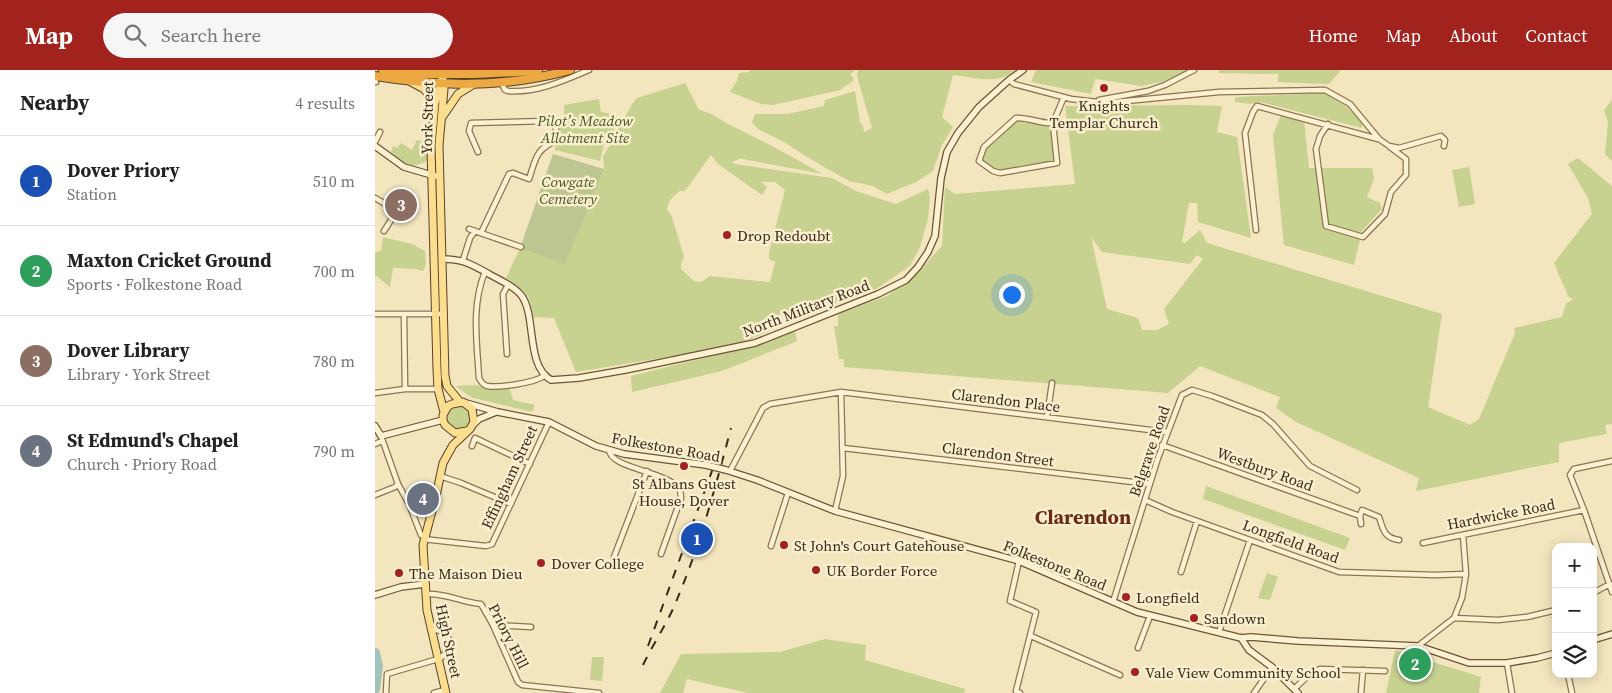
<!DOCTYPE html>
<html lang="en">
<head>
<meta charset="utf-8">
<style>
	:root { --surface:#fff; --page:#f6f6f6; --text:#222; --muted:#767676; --line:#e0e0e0; --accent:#a2221d }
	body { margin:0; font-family:"Source Serif 4",serif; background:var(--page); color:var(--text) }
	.controls { position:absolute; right:15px; bottom:15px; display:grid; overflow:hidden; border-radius:10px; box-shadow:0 2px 12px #0003 }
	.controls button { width:45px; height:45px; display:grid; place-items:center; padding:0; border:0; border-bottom:1px solid var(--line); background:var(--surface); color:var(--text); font:25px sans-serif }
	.you { position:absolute; left:636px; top:224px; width:18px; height:18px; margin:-12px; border:4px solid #fff; border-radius:50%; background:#1a73e8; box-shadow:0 0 0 8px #1a73e833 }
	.badge { display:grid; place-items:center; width:32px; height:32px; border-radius:50%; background:var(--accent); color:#fff; font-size:16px; font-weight:700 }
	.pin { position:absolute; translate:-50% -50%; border:2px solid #fff; box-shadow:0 1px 5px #0006 }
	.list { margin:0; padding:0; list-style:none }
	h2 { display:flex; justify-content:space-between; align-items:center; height:65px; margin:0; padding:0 20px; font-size:21px }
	h2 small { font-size:16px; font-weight:400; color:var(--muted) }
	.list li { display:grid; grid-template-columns:32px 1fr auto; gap:15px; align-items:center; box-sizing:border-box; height:90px; padding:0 20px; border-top:1px solid var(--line) }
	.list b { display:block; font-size:19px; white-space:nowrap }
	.list p { margin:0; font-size:16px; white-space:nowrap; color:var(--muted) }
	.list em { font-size:16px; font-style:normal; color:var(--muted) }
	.icon { flex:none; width:28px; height:28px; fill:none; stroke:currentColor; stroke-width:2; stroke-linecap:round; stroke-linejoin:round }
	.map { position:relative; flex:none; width:1237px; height:623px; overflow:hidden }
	header { display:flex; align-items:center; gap:30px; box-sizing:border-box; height:70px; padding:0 25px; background:var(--accent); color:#fff }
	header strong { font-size:24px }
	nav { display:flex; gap:28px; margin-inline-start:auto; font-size:18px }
	.search { width:350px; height:45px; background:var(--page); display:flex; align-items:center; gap:12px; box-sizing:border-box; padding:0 18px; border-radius:28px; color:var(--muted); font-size:19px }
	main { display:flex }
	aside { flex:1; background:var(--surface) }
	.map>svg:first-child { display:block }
	.green { fill:#c7d290; fill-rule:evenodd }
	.cemetery { fill:#bdc590 }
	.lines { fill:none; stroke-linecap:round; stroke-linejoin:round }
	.river { stroke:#a1c3bb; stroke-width:10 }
	.street-casing { stroke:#8c7454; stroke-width:7 }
	.secondary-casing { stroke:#6e5538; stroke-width:8 }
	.primary-casing { stroke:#594229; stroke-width:9 }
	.highway-casing { stroke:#594229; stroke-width:10 }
	.street { stroke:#fcf1d1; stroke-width:4.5 }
	.secondary { stroke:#fcf1d1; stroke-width:5.5 }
	.primary { stroke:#fbde90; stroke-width:7 }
	.highway { stroke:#eca943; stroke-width:8 }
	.rail { stroke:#3a2b1b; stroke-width:2; stroke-dasharray:9 9; stroke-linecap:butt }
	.secondary-bridge-casing { stroke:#6e5538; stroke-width:8; stroke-linecap:butt }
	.secondary-bridge { stroke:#fcf1d1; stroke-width:5.5 }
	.poi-dot { fill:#a2221d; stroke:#f9eecd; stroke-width:2 }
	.labels { text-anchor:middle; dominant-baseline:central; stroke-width:5; stroke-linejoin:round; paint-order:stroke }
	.poi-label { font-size:15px; fill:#3a2b1b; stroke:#f9eecd; text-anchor:start }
	.street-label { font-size:15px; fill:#3a2b1b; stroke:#f9eecd }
	.park-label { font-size:15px; font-style:italic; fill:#48591f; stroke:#f9eecd }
	.district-label { font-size:20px; font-weight:bold; fill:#6b2b15; stroke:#f9eecd }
</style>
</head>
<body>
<header>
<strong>Map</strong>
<div class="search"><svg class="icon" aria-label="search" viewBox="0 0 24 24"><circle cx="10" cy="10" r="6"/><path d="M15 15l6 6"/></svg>Search here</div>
<nav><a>Home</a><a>Map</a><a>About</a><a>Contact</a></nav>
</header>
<main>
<aside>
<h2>Nearby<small>4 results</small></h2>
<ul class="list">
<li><span class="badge" style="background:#1a4fb4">1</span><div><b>Dover Priory</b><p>Station</p></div><em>510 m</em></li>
<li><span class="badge" style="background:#2e9e5b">2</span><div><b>Maxton Cricket Ground</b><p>Sports · Folkestone Road</p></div><em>700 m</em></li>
<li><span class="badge" style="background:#8d6e63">3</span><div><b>Dover Library</b><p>Library · York Street</p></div><em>780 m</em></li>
<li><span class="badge" style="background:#6b7280">4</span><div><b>St Edmund's Chapel</b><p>Church · Priory Road</p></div><em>790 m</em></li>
</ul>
</aside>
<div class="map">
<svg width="1237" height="623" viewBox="0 0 1237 623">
	<rect width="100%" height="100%" fill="#f3e5bd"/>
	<path class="green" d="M375,0H480L475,5L478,7V11L465,20L398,35L386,34L355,22L362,11L364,3L374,2Z
		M483,0H641C622,16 600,7 578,5L567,47L578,57L567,75L558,101L541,112L512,124L498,116L474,111L437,90L409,72L383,59L377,52L380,44H412L449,36L450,30L480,21L485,52L488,56L489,62L497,58L482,6Z
		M661,0H814L791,11L766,16L720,9L716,24L656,12Z
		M844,0H966L954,14L903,12V4L844,3Z
		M310,13L324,40C336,42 345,50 355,55C387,70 417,87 448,104L367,89V88L357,92L360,94L457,108L481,121L521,134L553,119L555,128L553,149L545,177L535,196L501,219L466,231L431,246L426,237L388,250L394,261L367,273L341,279L201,302L179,248L158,247C156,225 149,220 131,208L145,178L190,193L229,99L228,87L257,34L262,28ZM336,85L343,94L387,125L392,117L386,112H400L410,120L394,183V189L400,192L395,212L335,206L326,212L319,211L306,199V194L309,187L297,147L292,139C293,131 299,125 305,121H310Z
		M949,23L972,37L987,53V58L885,32L875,34L860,32V27Z
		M224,29L226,42L242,45L237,68L229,73L225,91L180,80L181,48L189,47V35Z
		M1237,30V91L1230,84L1233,53L1229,40Z
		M815,35L847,36L842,62L862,67L876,168L823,152L822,133H814L807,172L810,173L825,160L832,173L1067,244L1053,337L1095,355L1104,349L1140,263L1139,258L1187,247L1191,233L1198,230L1193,226L1179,193L1217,144L1213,128L1193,94L1203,88L1237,116V354L1230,355L1232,364L1184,373V392L1041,421L1044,408L921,352L901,338L905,327L825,296L793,323L469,297V289H464L459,256H463V244L512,226L545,200L567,176L570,117L580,124L700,114L690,36ZM716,167L727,182L815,194L822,185L828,189L789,239L794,254L782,260H767L763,248L732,239Z
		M906,45L929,51L934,98H997L999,109L992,127L1005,133L1007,139L987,161L979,195L909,175L898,65Z
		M641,49L676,54L681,87L679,91L671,94L669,92L643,96C632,105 616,100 607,91L611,79L617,71H621L639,54Z
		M42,70L54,74L53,90C38,101 28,92 16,82L18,76L22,78L26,73L37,80Z
		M1094,97L1100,134L1084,137L1077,100Z
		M8,167L37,174L50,181L51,194L48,201L40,199L18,198L15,217L0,205V184L1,182L6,181Z
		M420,260L422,271L347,301L257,322L256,306L376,276Z
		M102,315L114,320L134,317L138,330L160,335L157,342L98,328L80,316Z
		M72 347a12 12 0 1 1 24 0a12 12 0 1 1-24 0Z
		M831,416L975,468L970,480L828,429Z
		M892,503L903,507L895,530L883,528Z
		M450,569L491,575L490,590L590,619L589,623H373L312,609L308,623H285L306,584L405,582Z
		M1020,580L1106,607L1104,623H1011Z
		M217,587H229L227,611L215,610Z"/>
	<path class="cemetery" d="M178,84L229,99L190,194L145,178Z"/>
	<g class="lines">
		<path class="river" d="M0,583L3,596L0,619"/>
		<g class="street-casing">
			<path id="street" d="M634,10L639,14L696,29L731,33L844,22L950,20L975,34L1004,69L1014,76L1024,78L1066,66L1070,70L1069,76
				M0,12H1
				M127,14L130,20L133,21C162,23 188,11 214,0
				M724,30L773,21L790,15L819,0
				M678,53C665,54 654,47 641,48L609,77L604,91L618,101L625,103L682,93L678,53L689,27
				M953,54L945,66L941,79L951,156L988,167L1010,144L1016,122L1031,105V89L1015,77
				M0,72L5,62
				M103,82L94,61L96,53L172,51L180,55C185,76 172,71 164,83C159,90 157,101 154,109L138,103L134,104L106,163
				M0,128L19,139L20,144L9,161
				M94,159L146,177
				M881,160L870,63L878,42L882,36L1003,69
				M88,190L95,168L100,161
				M110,202C96,235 102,273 104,308C106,312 108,315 112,316C124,318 161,313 170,305
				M0,244H68
				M29,245L30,319
				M132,284L128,224L133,215
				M0,323L30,319H63
				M672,347L677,313
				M6,366L23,414L34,434L46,465L49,466
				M0,374L7,371
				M787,375L985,446
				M97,376L100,368L155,394
				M468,378L775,414
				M234,380C236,399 289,400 305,419L306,428L286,484
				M1237,391L1199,399L1195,405L1209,440L1237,522
				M355,401L388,338L395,334L466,322L792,362
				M65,406L86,413L136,434
				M0,425L20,417L23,414
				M770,430L797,442L964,502L1060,505L1091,504
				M460,441L468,406L466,322
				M986,454L985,446L987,440L1004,447C1008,459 1009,468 1024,470
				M48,469L111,476L117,474L174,352
				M1048,473L1209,440
				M396,476L413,423
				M239,487L272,401
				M644,491L635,531L661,542L641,621L645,623
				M806,502L822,451
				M1218,523L1235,514
				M51,524C72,523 85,532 106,534L118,555L143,612L147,615L224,623
				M738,532L783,388L807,325L817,320L837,326L887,345L898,354L935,396L982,420
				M1079,548L1123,550L1152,547L1181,540
				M118,555L156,557
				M56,559L66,561L74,569L73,580L64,590
				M844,562L875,470
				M656,566L745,605
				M1043,576L1079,548L1087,528L1091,504L1088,465
				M763,578L775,546
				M1132,593L1137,623
				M1193,604L1197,623
				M919,619L935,604L945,599L1010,601
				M11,623L12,604L63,589
				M59,623L70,620
				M879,623L897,597
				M986,623L988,600"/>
		</g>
		<g class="secondary-casing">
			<path id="secondary" d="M0,76L29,97L60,106
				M67,189C88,189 96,194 114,204C124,210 138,215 146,225C162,245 150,295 176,310L204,308L250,300L380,273L503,224L531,210L543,197L553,182L560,166L566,108L572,82L583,63L604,37L634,10L648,0
				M91,333L123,342L174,352L221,376L249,384L331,395
				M0,356L6,366L68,350
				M97,356L104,349L121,342
				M351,400L382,410L460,441L644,491L762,542L866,568L876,567L923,571L1043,576L1094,593H1132L1162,588L1181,583
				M0,525L26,517L50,514
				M866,568L874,580L897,597L923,623
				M1218,570L1237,564"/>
		</g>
		<g class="primary-casing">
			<path id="primary" d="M68,5L60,33L56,78L62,299L63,319L69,342
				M68,10L69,19L64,75L70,306L72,316L85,332
				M36,12L49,19L60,33
				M68,46L83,24L99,14
				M71,623L52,540L48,475L61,426L68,393L78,375L95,359L99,352L97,339L88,332L77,334L73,336L68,345V350L70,355L80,363L92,361"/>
		</g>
		<g class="highway-casing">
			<path id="highway" d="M8,0C37,5 64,4 93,4C117,3 140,3 163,0
				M0,6C65,17 131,18 195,0"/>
		</g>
		<use href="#street" class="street"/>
		<use href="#secondary" class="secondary"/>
		<use href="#primary" class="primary"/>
		<use href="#highway" class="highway"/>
		<path class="rail" d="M273,576L341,390
			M268,595C279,572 294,551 303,527C326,472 341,415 356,358"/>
		<g class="secondary-bridge-casing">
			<path id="secondary-bridge" d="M331,395L351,400"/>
		</g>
		<use href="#secondary-bridge" class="secondary-bridge"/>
	</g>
	<g class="poi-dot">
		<circle cx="729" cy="18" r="5"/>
		<circle cx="352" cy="165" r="5"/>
		<circle cx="309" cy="396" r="5"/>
		<circle cx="409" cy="475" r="5"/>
		<circle cx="166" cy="493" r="5"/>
		<circle cx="441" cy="500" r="5"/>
		<circle cx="24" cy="503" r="5"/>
		<circle cx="751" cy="527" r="5"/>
		<circle cx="819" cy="548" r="5"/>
		<circle cx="760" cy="602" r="5"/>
	</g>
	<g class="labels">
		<g class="poi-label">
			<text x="729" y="35" text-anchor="middle">Knights<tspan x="729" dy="17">Templar Church</tspan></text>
			<text x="362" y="165">Drop Redoubt</text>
			<text x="309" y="413" text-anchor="middle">St Albans Guest<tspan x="309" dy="17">House, Dover</tspan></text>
			<text x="419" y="475">St John's Court Gatehouse</text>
			<text x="176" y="493">Dover College</text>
			<text x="451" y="500">UK Border Force</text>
			<text x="34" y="503">The Maison Dieu</text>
			<text x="761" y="527">Longfield</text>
			<text x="829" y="548">Sandown</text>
			<text x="770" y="602">Vale View Community School</text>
		</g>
		<g class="street-label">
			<text transform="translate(52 48) rotate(-89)">York Street</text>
			<text transform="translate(431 238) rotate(-21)">North Military Road</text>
			<text transform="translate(631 330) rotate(7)">Clarendon Place</text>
			<text transform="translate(291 377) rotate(10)">Folkestone Road</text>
			<text transform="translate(774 381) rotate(-71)">Belgrave Road</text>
			<text transform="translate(623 384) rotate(7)">Clarendon Street</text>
			<text transform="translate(890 399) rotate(20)">Westbury Road</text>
			<text transform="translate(134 407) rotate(-65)">Effingham Street</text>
			<text transform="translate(1126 444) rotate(-11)">Hardwicke Road</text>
			<text transform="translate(916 471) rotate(20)">Longfield Road</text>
			<text transform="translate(680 495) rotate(22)">Folkestone Road</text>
			<text transform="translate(134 566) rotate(63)">Priory Hill</text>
			<text transform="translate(74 571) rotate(78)">High Street</text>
		</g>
		<g class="park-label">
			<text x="210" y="50">Pilot’s Meadow<tspan x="210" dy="17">Allotment Site</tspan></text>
			<text x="193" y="111">Cowgate<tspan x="193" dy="17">Cemetery</tspan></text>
		</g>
		<g class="district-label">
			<text x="708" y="447">Clarendon</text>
		</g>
	</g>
</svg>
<div class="controls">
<button>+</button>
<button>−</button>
<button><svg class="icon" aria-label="layers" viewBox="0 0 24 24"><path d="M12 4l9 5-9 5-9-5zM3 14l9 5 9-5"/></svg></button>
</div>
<div class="you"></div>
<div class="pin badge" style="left:322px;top:469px;background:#1a4fb4">1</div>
<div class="pin badge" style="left:1040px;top:594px;background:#2e9e5b">2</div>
<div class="pin badge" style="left:26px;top:135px;background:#8d6e63">3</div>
<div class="pin badge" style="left:48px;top:429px;background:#6b7280">4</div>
</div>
</main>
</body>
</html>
